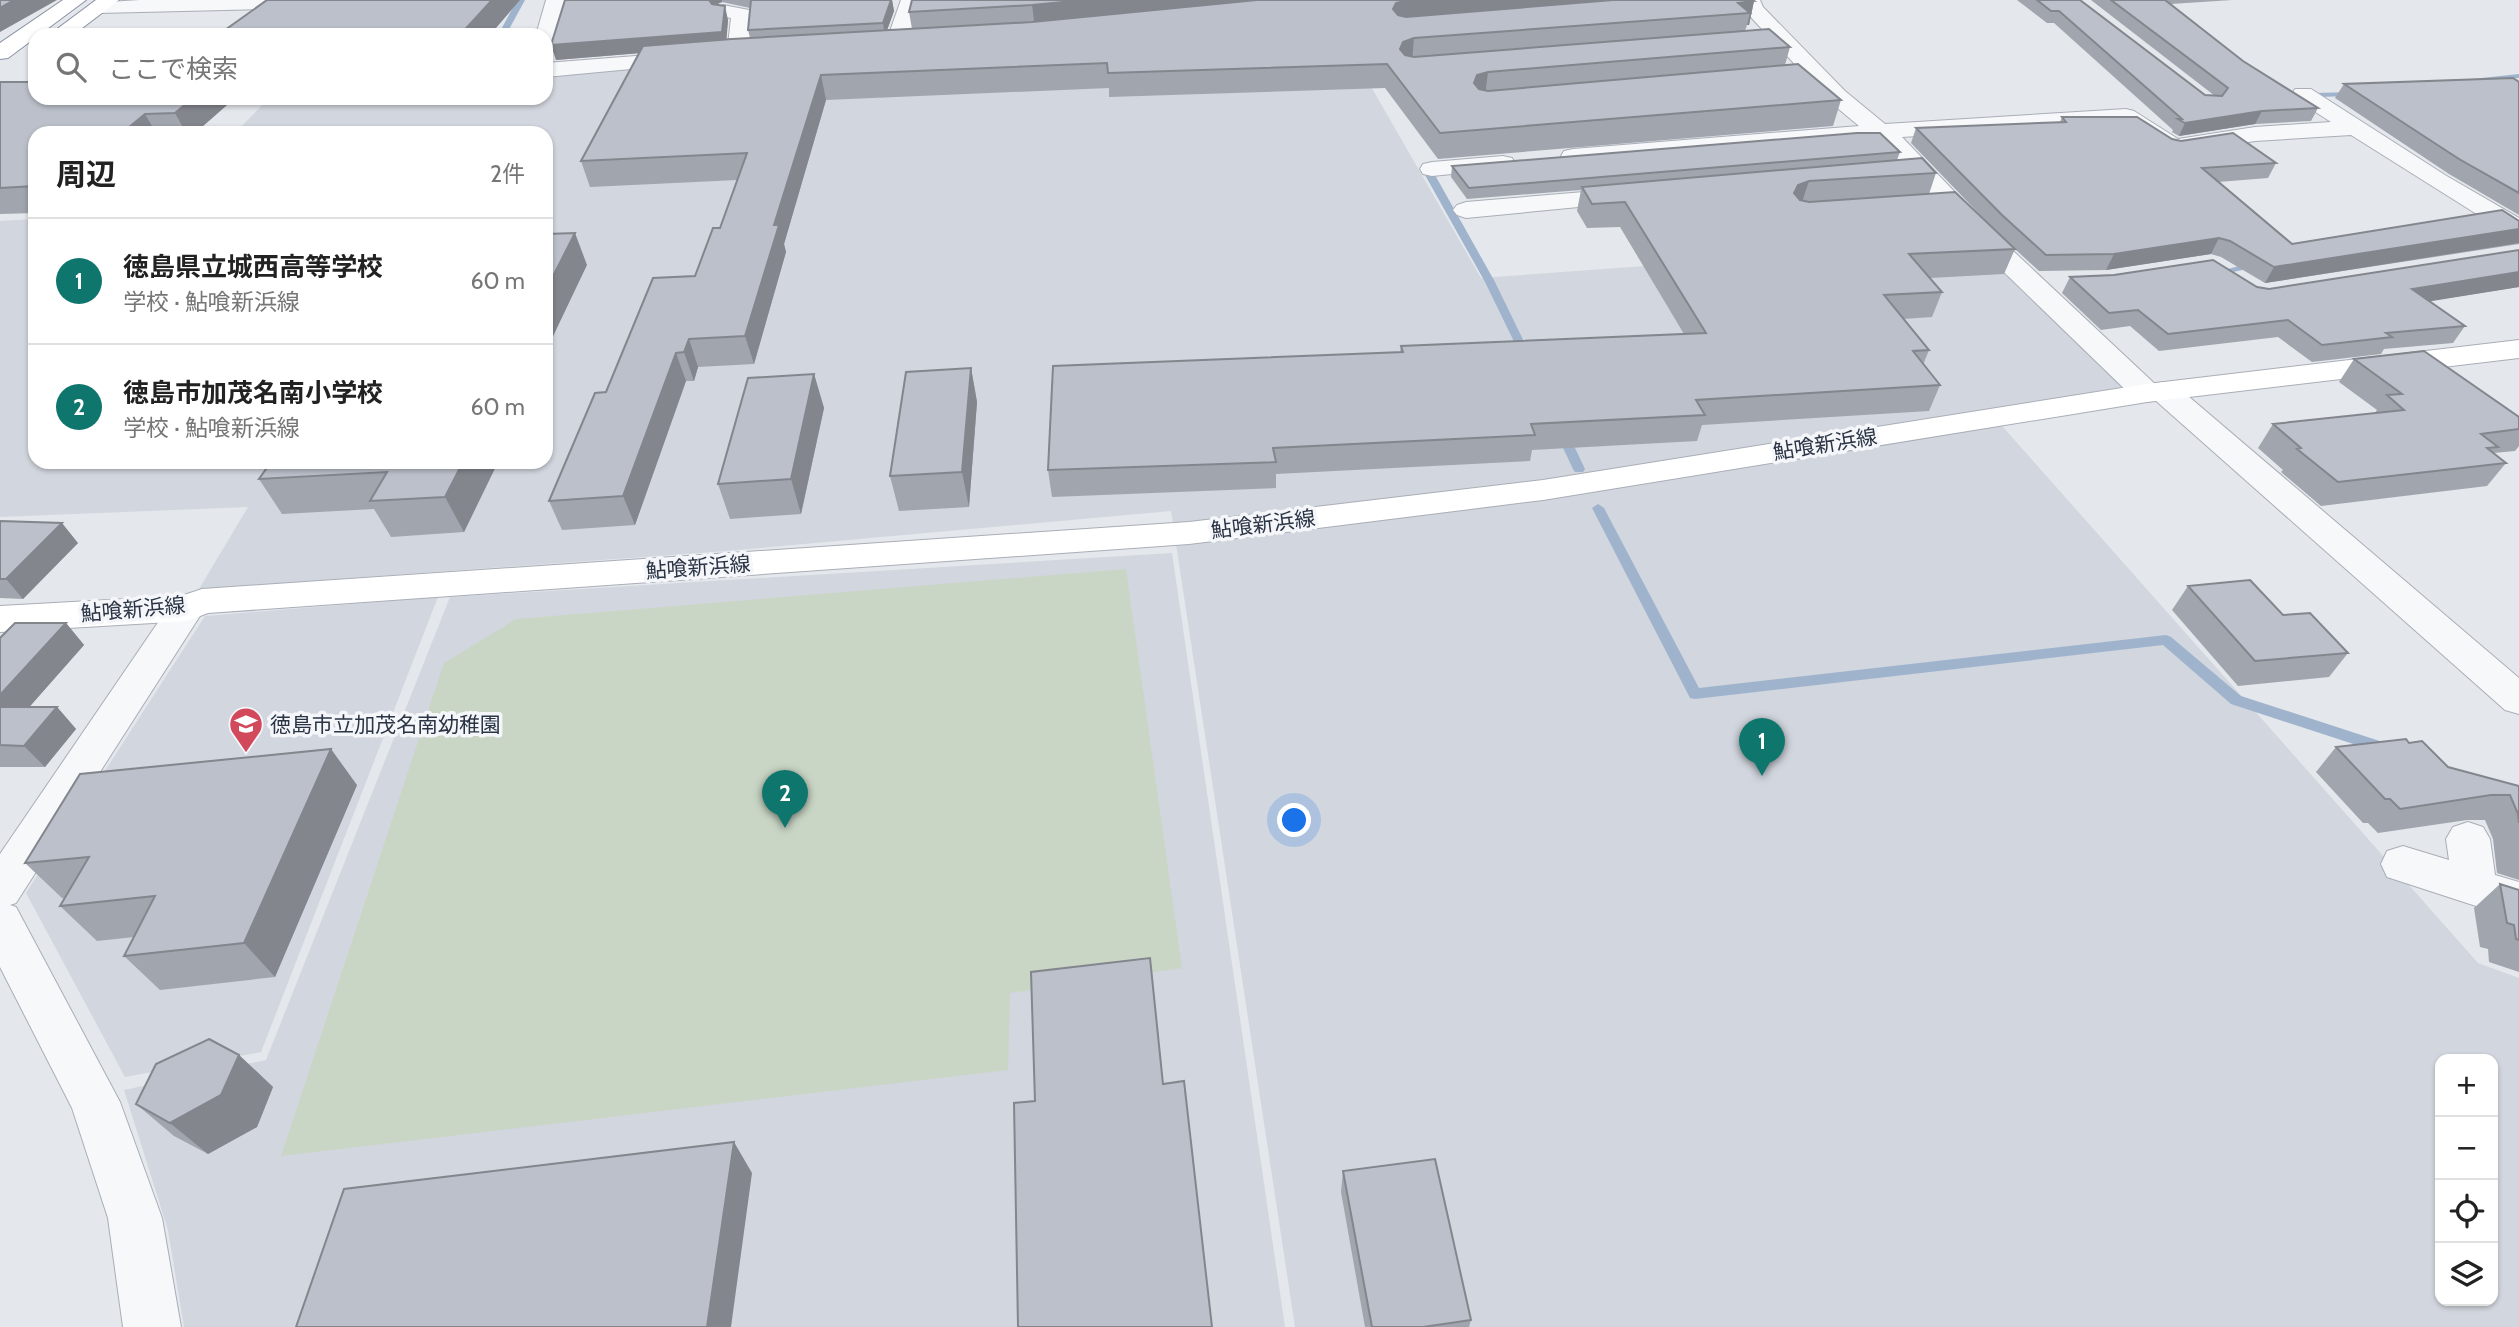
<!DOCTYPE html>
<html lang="ja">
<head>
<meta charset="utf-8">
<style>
	:root { --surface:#fff; --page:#f2f2f2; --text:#222; --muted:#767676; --line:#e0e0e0; --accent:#0f766e }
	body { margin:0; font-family:Cabin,"Noto Sans JP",sans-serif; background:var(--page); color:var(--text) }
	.controls { position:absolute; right:21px; bottom:21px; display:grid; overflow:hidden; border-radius:14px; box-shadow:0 2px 5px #0004 }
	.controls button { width:63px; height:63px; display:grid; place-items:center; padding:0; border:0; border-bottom:2px solid var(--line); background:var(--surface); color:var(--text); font:35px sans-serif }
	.you { position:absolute; left:1295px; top:821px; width:24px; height:24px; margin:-18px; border:5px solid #fff; border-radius:50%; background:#1a73e8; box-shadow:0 0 0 10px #1a73e833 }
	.badge { display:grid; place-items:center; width:46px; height:46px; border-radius:50%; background:var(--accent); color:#fff; font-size:23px; font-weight:700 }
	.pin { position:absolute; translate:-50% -58px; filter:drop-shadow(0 2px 4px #0008) }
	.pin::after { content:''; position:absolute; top:37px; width:24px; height:21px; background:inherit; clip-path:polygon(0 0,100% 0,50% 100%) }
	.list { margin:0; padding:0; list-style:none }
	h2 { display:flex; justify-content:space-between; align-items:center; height:91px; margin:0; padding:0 28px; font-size:30px }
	h2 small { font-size:23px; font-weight:400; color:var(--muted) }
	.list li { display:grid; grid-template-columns:46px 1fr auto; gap:21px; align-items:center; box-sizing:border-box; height:126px; padding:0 28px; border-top:2px solid var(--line) }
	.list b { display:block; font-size:26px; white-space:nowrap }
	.list p { margin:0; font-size:23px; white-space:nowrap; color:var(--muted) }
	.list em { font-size:23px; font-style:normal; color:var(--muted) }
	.icon { flex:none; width:38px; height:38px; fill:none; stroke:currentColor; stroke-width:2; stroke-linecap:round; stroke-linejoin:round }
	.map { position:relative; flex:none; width:2519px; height:1327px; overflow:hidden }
	.search { position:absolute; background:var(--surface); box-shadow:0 2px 5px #0004; left:28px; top:28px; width:525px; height:77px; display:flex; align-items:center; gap:18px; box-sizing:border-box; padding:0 24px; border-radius:21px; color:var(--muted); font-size:26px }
	.panel { position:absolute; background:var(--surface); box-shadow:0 2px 5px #0004; left:28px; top:126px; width:525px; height:343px; border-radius:21px }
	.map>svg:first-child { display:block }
	.built { fill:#d2d6de; fill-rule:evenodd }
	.green { fill:#c9d6c5 }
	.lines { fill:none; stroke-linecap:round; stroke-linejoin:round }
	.stream { fill:#9fb4cc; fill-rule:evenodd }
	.street-casing { stroke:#a9aeb7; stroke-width:2 }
	.secondary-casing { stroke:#a9aeb7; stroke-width:2 }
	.highway-casing { stroke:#8b94a3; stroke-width:2 }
	.street { fill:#f7f8fa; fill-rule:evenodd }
	.secondary { fill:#fff; fill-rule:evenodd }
	.highway { fill:#fff; fill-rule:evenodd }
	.wall { fill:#a1a5ae; fill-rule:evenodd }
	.shaded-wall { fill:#83868d }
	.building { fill:#bbc0ca; stroke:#83868d; stroke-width:2 }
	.labels { text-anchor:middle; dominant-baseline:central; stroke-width:7; stroke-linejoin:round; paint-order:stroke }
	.street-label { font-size:21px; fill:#2b3445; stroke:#f4f6f9 }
	.poi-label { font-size:21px; fill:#2b3445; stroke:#f4f6f9; text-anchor:start }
</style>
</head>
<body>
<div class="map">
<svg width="2519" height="1327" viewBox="0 0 2519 1327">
	<rect width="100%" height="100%" fill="#e4e7ec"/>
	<path class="built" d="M1331,17L1481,278L1976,242L2112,369L2122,387L1988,410L2478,963L2519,978V1327H1295L1171,511L727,551L199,589L248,507L0,517V221L35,219V462H546V133H235L269,98H546V75ZM2440,1059H2493V1301H2440Z
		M1172,553L1285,1327H184L168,1230L124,1090L266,1060L450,597Z
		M438,597L261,1052L125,1077L26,893L205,616Z"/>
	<path class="green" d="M1126,569L1182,968L1010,993L1008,1070L281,1156L444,663L516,619Z"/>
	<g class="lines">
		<path class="stream" d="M517,0H525L506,35H498Z
			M2519,74V78L2472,83L2468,81L2472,79Z
			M2354,92L2358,94L2357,96L2314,97L2310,95L2314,93Z
			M1427,173L1435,175L1495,282L1531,356L1530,358L1526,359L1521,356L1485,282L1425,175Z
			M2257,261L2261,262V266L2233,272L2228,269Z
			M1561,428L1567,431L1585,469L1583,472H1575L1573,469L1555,431Z
			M1598,504L1604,508L1699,688L2166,635L2171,637L2241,696L2392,745L2394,749L2392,753L2387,755L2231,704L2163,645L1695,699L1690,698L1592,508Z"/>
		<g class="street-casing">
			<path id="street" d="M404,0L401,4L394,6L99,13L92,11L89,7L92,3L140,0Z
				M546,0H566L556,38L553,42L546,44V35H536Z
				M901,0H921L907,45L903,49H889L885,45Z
				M1740,0H1760L1763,7L1845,91L1885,124L2126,109L2134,111L2178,139L2255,127L2331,122L2295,99L2292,94L2295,89H2311L2445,175L2519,218V237L2510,235L2351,135L2255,141L2174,154L2166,152L2121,123L1902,137L1994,233L2155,384L2163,382L2174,384L2519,678V714L2505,710L2155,400L2147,402L2136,400L1976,245L1875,139L1573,163L1564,161L1561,156L1564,151L1573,149L1859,126L1829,101L1747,13Z
				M723,5L749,10L752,14L749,54L746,59H730L727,54L731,18L716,15L713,11L716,7Z
				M687,52L695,53L698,58L695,63L546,77V63Z
				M1503,156L1512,158L1515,163L1512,168L1432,176L1423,174L1420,169L1423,164L1432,162Z
				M1632,188L1641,191L1645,196L1641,201L1466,218L1457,215L1453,210L1457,205L1466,202Z
				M187,595L200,599L205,608L16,903L10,905L16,907L120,1102L162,1218L181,1327H123L108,1218L72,1108L0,967V854L174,599Z
				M2468,822L2483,827L2490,839L2495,875L2519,882V920L2387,877L2381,864L2387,851L2403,846L2449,860L2446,839L2453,827Z"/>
		</g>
		<g class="secondary-casing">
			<path id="secondary" d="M2519,340V358L2147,402L1543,500L1189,544L208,613L187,621L0,632V606L181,596L202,589L1189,522L1543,480L2147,384Z"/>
		</g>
		<g class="highway-casing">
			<path id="highway" d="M63,0H86L8,58L0,59V43Z
				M96,0H119L73,35H49Z"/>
		</g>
		<use href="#street" class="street"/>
		<use href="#secondary" class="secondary"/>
		<use href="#highway" class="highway"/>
	</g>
	<path class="wall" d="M565,0H892L894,11L887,30L912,29L909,12L912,0L1754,1L1749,25H1747L1745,31L1790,47L1785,65L1841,100L1833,126L1438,159L1385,88L1109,97V88L826,100L784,244L786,252L754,364L698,367L694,381H686L635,525L562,530L549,501L606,392L695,276L720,228L737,180L590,187L581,161L640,53L556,60ZM722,2L750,8L748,30L750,38L726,39L728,20L716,5Z
		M2017,0H2080L2205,95L2215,96L2091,0H2232L2171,4L2243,61L2318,108L2311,121L2255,124L2179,136L2172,132L2173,130L2054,23H2047Z
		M0,82L235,98L195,133H35V213L0,214Z
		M2519,82V215L2449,174L2335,98L2344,84Z
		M2062,117L2172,139L2276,163L2268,178L2218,182L2292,244L2519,221V244L2265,283L2221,257L2211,254L2106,270L2039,271L2015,249L2004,274L1930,278L1942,292L1932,317L1903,319L1929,350L1923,365L1940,385L1929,411L1702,425L1697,441L1532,450L1530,461L1276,474V488L1052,497L1048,470L1400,352L1401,346L1684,334L1620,227L1587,228L1577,211L1581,190L1467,199L1451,177L1452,166L1900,152L1897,160L1936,173L1929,194L1988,223L1911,143L1916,128L2060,122Z
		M2519,250V287L2429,301L2465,326L2453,343L2384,349L2381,354L2312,362L2278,337L2159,351L2130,326L2101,330L2062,293L2070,277L2257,287L2269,289Z
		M2354,359L2519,417V446L2515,451L2493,453L2506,463L2487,486L2321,506L2281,472L2283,470L2258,448L2273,424L2375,413L2377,410L2339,382Z
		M971,368L977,402L969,507L899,511L890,476Z
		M814,374L824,408L801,514L730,519L718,484Z
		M271,462H498L464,532L391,537L374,509L282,514L259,479Z
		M0,521L78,543L23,599L0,598Z
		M2188,586L2283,615L2348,653L2329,677L2238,686L2172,610Z
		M66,623L84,645L29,707H57L76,729L45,767H0V638Z
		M2409,743L2448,767L2519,786V880L2497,873L2493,839L2485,820H2467L2378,833L2368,823H2363L2316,772L2336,747Z
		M357,785L275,977L160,990L124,956L134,937L97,941L60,906L65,898H62L25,863Z
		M2500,884L2519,890V972L2489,962L2488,949L2480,947L2474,908Z
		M239,1055L273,1087L257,1127L208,1154L174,1136L136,1104Z
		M1343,1171L1471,1320L1469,1327H1365L1341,1192Z"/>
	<path class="shaded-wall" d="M14,0H57L0,32V8Z
		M492,0H520L490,35H460Z
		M707,0H722V2L714,5Z
		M891,0H892L894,11L885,36L883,23Z
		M1084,0H1315L1035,28L1032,5Z
		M1408,0H1674L1404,23L1393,9L1396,3Z
		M1754,1L1749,25H1747L1750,13L1738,3Z
		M725,6L728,20L726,46L556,60L551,45Z
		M1414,38L1412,62L1400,49L1403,42Z
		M1488,72L1485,96L1474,83L1477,75Z
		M821,75L826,100L784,244L786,252L754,364L745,336L774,225Z
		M193,98H235L195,133H186L175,113Z
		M2262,111L2255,124L2179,136L2185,123Z
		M145,114L156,133H122Z
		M1809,181L1801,205L1794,193L1798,185Z
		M2519,229V243L2265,283L2274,267Z
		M575,233L587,265L546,351V290Z
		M2219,238L2211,254L2106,270L2114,254Z
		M2519,272V287L2401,306L2412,289Z
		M689,339L698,367L694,381L684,352Z
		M676,353L686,381L635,525L623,496Z
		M971,368L977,402L969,507L962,472Z
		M814,374L824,408L801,514L791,479Z
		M463,462H498L464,532L445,497Z
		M62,523L78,543L23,599L6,579Z
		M66,623L84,645L10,729L0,719V695Z
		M57,707L76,729L45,767L24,746Z
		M331,749L357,785L275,977L244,943Z
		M239,1055L273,1087L257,1127L208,1154L170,1123Z
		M734,1142L752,1173L731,1327H707Z"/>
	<path class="building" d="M0,0H14L0,8Z
		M267,0H492L460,35H218Z
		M565,0H709L712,4L725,6L722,32L551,45Z
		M751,0H891L883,23L748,30Z
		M912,0H1084L1032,5L909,12Z
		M1257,0H1408L1396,3L1393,9L1398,15L1406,17L1613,0H1752L1754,1L1738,3L1750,13L1414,38L1403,42L1400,49L1405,55L1414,57L1769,29L1790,47L1488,72L1477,75L1474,83L1479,89L1488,91L1798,64L1841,100L1440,133L1387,64L1108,73L1107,63L821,75L774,225H779L745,336L689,339L684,352L676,353L623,496L549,501L595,393L606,392L653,278L695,276L713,228H720L747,153L581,161L643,46L732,39L1032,22Z
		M2037,0H2080L2205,95L2222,96L2228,88L2111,0H2165L2243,61L2318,108L2262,111L2185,123L2178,119H2182L2059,11H2051Z
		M2513,78L2519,82V193L2459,159L2344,84Z
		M0,82H35V98H193L175,113L145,114L122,133H35V186L0,188Z
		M2062,117H2137L2172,139L2181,141L2233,133L2276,163L2202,168L2292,244L2502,210L2519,221V229L2274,267L2230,241L2219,238L2114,254L2046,255L2002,215L1916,128L2066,122Z
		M1857,133H1880L1900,152L1469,188L1452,166Z
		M1922,158L1936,173L1809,181L1798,185L1794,193L1800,200L1809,202L1955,192L2015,249L1909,254L1942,292L1884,295L1929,350L1913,351L1940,385L1696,400L1705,415L1531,424L1535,435L1273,448L1276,462L1048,470L1053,366L1403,352L1401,346L1706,333L1625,202L1592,204L1582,187Z
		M575,233L546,290V234Z
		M2519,250V272L2412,289L2465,326L2386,333L2392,337L2322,345L2288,320L2168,334L2138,310L2109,313L2070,277L2114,275L2213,260L2257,287L2269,289Z
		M2424,351L2519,417V429L2481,434L2498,447L2487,448L2506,463L2338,482L2297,449L2301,448L2273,424L2404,410L2387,395L2402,394L2354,359Z
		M971,368L962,472L890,476L906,372Z
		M814,374L791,479L718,484L748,378Z
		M271,462H463L445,497L370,501L387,472L259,479Z
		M0,521L62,523L6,579H0Z
		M2250,580L2283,615L2310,613L2348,653L2255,661L2188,586Z
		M15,623H66L0,695V638Z
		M0,707H57L24,746L0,745Z
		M2406,739L2409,743L2422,741L2448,767L2519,786V823L2518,814L2510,795H2491L2400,809L2390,799H2385L2336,747Z
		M331,749L244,943L124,956L155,896L60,906L89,857L25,863L80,774Z
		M2500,884L2519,890V940L2516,939L2514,925L2507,923Z
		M1150,958L1163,1084L1184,1081L1212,1327H1018L1014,1103L1035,1101L1031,972Z
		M209,1039L239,1055L221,1095L170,1123L136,1104L156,1064Z
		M734,1142L707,1327H296L344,1189Z
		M1435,1159L1471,1320L1423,1327H1372L1343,1171Z"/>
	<defs>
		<g id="school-pin" transform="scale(1.75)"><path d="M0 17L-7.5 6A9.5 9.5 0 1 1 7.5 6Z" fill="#d1495b" stroke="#f4f6f9"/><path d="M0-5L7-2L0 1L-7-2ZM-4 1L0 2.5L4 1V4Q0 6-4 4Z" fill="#fff"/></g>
	</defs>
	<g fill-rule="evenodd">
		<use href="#school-pin" x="246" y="724"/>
	</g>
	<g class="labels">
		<g class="street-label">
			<text transform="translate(1825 444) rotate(-9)">鮎喰新浜線</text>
			<text transform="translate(1263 524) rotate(-7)">鮎喰新浜線</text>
			<text transform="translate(698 567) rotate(-4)">鮎喰新浜線</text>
			<text transform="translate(133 609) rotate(-5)">鮎喰新浜線</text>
		</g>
		<g class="poi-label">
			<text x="270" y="724">徳島市立加茂名南幼稚園</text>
		</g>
	</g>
</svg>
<div class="controls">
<button>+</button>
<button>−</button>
<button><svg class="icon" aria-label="locate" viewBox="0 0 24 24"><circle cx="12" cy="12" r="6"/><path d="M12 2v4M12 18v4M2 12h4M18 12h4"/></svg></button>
<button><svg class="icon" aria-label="layers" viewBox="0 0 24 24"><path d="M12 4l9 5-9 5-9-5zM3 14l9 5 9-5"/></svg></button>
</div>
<div class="you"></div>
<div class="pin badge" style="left:1762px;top:776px">1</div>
<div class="pin badge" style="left:785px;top:828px">2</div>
<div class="search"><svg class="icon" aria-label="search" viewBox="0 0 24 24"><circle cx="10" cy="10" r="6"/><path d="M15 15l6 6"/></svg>ここで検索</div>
<section class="panel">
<h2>周辺<small>2件</small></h2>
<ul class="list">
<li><span class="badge">1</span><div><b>徳島県立城西高等学校</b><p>学校 · 鮎喰新浜線</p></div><em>60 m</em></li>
<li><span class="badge">2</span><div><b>徳島市加茂名南小学校</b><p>学校 · 鮎喰新浜線</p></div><em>60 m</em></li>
</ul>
</section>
</div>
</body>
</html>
